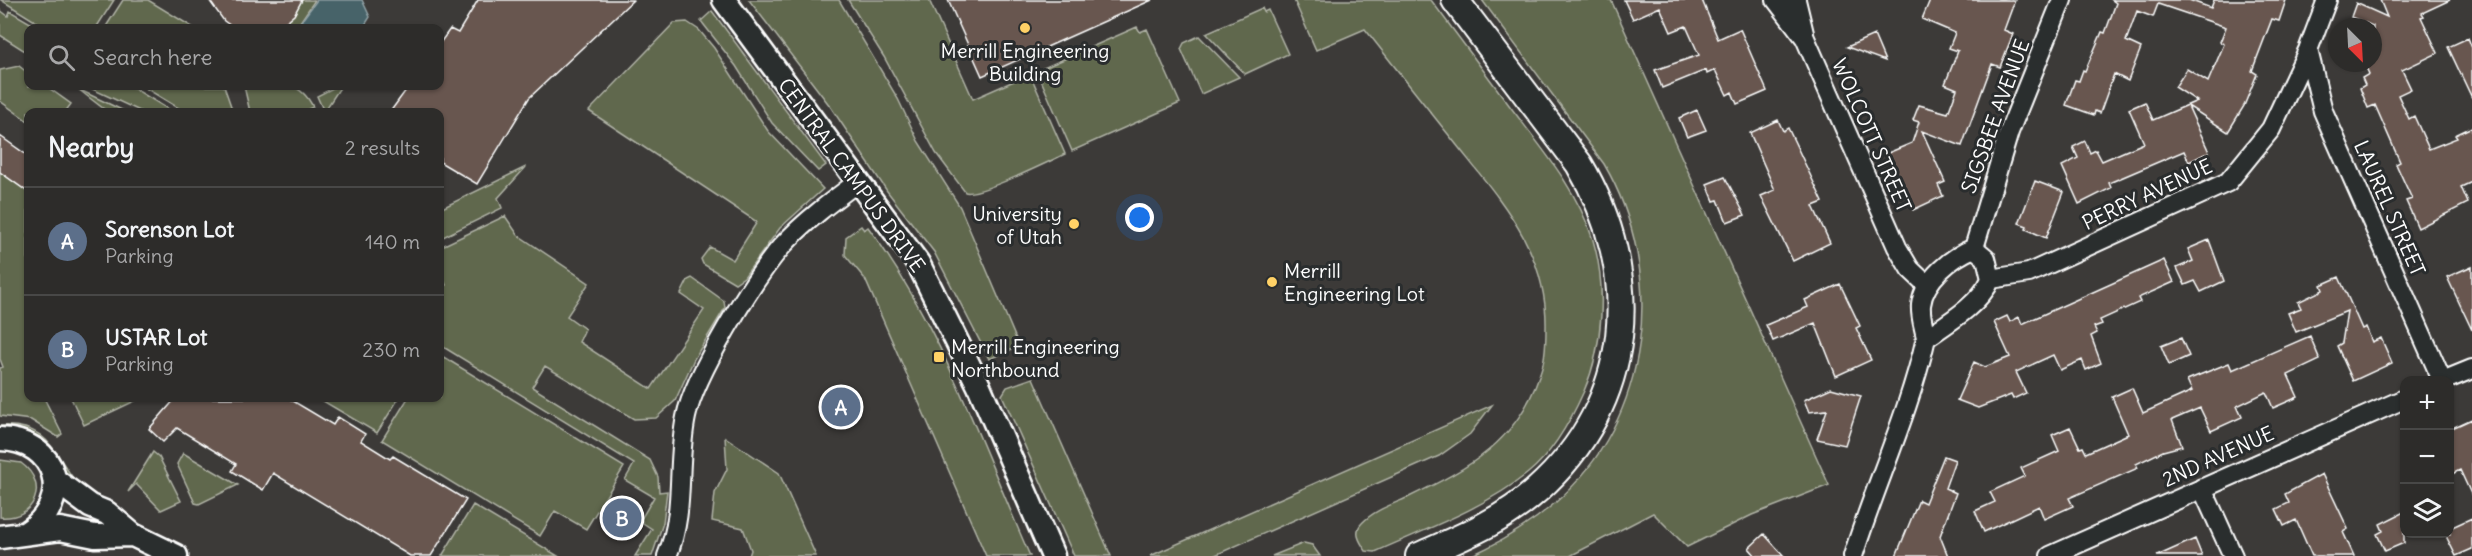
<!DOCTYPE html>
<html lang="en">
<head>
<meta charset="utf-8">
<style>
	:root { --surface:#2d2c2a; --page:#353432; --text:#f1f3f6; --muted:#a7a7a8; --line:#484847; --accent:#ffd166 }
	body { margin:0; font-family:Delius,sans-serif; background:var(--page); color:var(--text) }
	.controls { position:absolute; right:18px; bottom:18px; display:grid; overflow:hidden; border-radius:12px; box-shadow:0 2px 4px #0004 }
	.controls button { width:54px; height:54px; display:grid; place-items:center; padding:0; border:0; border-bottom:2px solid var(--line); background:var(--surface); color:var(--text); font:30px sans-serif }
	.compass { position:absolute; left:2328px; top:18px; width:54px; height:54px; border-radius:50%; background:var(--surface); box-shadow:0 2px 4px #0004; rotate:156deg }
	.you { position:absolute; left:1140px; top:218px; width:21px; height:21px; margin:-15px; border:4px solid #fff; border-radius:50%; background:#1a73e8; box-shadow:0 0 0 9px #1a73e833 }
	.badge { display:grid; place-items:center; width:39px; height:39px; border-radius:50%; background:var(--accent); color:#fff; font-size:20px; font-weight:700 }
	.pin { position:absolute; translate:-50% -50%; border:3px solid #fff; box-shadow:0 2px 6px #0006 }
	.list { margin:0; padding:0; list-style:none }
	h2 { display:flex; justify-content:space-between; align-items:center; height:78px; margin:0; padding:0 24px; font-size:26px }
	h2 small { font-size:20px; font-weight:400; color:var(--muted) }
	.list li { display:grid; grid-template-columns:39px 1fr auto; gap:18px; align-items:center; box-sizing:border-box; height:108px; padding:0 24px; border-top:2px solid var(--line) }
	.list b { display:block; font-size:22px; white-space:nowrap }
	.list p { margin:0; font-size:20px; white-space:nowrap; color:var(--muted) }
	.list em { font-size:20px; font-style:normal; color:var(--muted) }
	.icon { flex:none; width:33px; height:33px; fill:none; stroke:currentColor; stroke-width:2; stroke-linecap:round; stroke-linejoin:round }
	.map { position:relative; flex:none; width:2472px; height:556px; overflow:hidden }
	.search { position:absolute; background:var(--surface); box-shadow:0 2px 4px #0004; left:24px; top:24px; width:420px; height:66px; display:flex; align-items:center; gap:15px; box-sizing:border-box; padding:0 21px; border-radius:12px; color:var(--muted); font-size:22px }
	.panel { position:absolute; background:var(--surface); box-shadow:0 2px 4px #0004; left:24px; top:108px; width:420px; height:294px; border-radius:12px }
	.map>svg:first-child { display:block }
	.green { fill:#60674e; stroke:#b0b3a6; stroke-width:1.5 }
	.water { fill:#466369; stroke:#90a1a5; stroke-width:1.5 }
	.building { fill:#67574f; stroke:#fff; stroke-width:1.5 }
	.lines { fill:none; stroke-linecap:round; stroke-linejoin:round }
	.minor-casing { stroke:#fff; stroke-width:22 }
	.tertiary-casing { stroke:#fff; stroke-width:27 }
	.secondary-casing { stroke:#fff; stroke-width:30 }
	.minor { stroke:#2a2d2e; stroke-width:18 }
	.tertiary { stroke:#2a2d2e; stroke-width:22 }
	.secondary { stroke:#2a2d2e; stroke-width:26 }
	.poi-dot { fill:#ffd166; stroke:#2a2d2e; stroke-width:2 }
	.labels { text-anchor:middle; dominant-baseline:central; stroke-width:6; stroke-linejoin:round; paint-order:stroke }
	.poi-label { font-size:20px; fill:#fff; stroke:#2a2d2e; text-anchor:start }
	.street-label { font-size:20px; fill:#fff; stroke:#2a2d2e }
</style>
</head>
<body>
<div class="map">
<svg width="2472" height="556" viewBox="0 0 2472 556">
	<rect width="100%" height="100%" fill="#3c3a38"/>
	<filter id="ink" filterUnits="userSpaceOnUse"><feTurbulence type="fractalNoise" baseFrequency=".0167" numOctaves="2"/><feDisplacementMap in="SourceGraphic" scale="12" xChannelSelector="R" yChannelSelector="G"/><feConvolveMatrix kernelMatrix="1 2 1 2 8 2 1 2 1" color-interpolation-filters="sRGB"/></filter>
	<g filter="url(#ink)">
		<path class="green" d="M1,0H114L96,28H46Z
			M123,0H148L194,28H105Z
			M302,0H315L296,28H278L294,15Z
			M749,0H839L898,99L918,141L960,207L1019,346L989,359L934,252L887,191L830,106Z
			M848,0H929L973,99L1030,74L1065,154C1048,162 978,197 965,192L936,153L884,57Z
			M1294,0H1431C1459,38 1487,75 1515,113C1545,152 1578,192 1593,240C1607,287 1603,347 1584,391C1571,420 1553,453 1528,473C1483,509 1426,529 1375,552L1366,551C1360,542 1353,532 1362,523C1374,510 1393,504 1409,497C1470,468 1518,441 1540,374C1545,361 1546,343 1546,329C1548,249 1499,199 1452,139C1423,103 1394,66 1365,29L1316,50Z
			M1482,0H1611L1829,485L1752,515L1687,547L1653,513L1570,556H1470C1501,542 1529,525 1555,503C1652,419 1667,272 1604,164Z
			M1262,8L1264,12L1268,10L1288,54L1245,74L1206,33Z
			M0,10L8,16L10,11L39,28H28V53L0,35Z
			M712,11L826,165L818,171L772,123L736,66L701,21Z
			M687,22L699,30L714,48L768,131L823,189L780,228L744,277L735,283L703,264L701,259L710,247L733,260L757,222L589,111L674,23Z
			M1137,27L1140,32L1147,29L1180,103L1072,151L1037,71Z
			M1199,36L1239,77L1201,94L1181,49L1184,43Z
			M19,66L28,73V86H46L71,104L65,112H28V121L0,101V70Z
			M86,86H130L173,112H142Z
			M142,86H224L233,112H185Z
			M244,86C274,85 298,76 313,107L302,112H250Z
			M337,86H341L324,112L317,96Z
			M78,89L126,112H108Z
			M526,167L498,198L502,208L443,237L440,230V209Z
			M0,172L28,192V398H44L62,434L58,437L31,420L0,416V368L3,367L0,359Z
			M505,216L518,235L589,283L567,316L585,329L579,342L651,389L704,310L681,294L688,280L692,278L724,301L725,308L694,359L675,401L656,418L634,419L545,366L532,387L650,460L658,477L659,492L667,491L663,523L652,556H635L652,529L643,523L641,519L654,497L625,480L634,464L440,345V289L446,285L440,271V247Z
			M861,226L864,230L868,227C941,325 981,445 1030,556H986L865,279L845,255L846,237Z
			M440,355L624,467L586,529L555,511L540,536L382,440L408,398H440Z
			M1033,378L1111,556H1074L1002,395L1007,387Z
			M71,398H141L84,425Z
			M318,398H399L377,433Z
			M1492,405L1470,434L1439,456L1213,556H1150Z
			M0,426C48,423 52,451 76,482L66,476L57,459L0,431Z
			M725,437L779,473L816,556H749L751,550L743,528L712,521L715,493L727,469Z
			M153,452L159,457L181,501L161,510L136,484L128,492Z
			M183,453L238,485L199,504L195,503L177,464Z
			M0,460L21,463C50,484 35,520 0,517Z
			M473,505L558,556H442Z
			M1304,543L1312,545L1320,556H1272Z"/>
		<path class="water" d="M317,0H362L370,17L363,28H296Z"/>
		<path class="building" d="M209,0H302L294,15L278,28H234L224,21Z
			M478,0H633L529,98L477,184L440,162V112H390L409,86H440V43L450,29L458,33Z
			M948,0H1152L982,76Z
			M1624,0H1702L1718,39L1740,29L1767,91L1737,104L1732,92L1727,95L1715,70L1707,74L1706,70L1662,88L1655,70L1699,55L1686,26L1671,32L1660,7L1633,19Z
			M1930,0H2015L2004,30L2013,34L2000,67L1992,64L1962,146L1922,131L1945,182L1938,185L1943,196L1913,210L1888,153L1912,143L1919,122L1913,120L1919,105L1948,113L1957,89L1945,84L1958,51L1949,48L1955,33L1922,19Z
			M2112,0H2189L2211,8L2214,0H2286L2279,21L2272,19L2252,71L2257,74L2244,106L2228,132L2188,106L2209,152L2189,162L2184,151L2109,183L2111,188L2079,204L2062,166L2078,158L2073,147L2085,141L2090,153L2096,150L2102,161L2144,143L2129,109L2145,102L2153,120L2197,101L2175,87L2187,69L2208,82L2224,44L2220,42L2226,27L2158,4L2153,17L2137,11L2126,41L2141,48L2128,81L2114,74L2100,113L2095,111L2094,115L2066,105L2075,80L2079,81L2083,70L2085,71L2102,32L2105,33L2116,3Z
			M2380,0H2450L2422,13L2424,16L2421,17L2438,53L2402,70L2411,89L2398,95L2409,119L2414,116L2429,149L2457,138L2455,135L2472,127V182L2461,187L2468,203L2418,228L2406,201L2412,199L2396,164L2400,162L2375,105L2368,108L2360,88L2365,85L2362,78L2369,74L2364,63H2373V26L2351,17L2356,3L2387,17Z
			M1874,35L1885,61L1847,47Z
			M2468,38L2472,48V98L2448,47Z
			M1697,110L1706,130L1687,137L1679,118Z
			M1778,120L1783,131L1788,128L1823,202L1813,206L1830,243L1793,261L1761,196L1775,190L1750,133Z
			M0,136L28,156V192L0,172Z
			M1725,177L1745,215L1727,222L1718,200L1714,201L1707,184Z
			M2035,181L2064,192L2046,238L2026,229L2027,226L2019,223Z
			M2209,240L2224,281L2201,292L2195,281L2185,285L2177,268L2193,261L2188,249Z
			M2164,260L2174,282L2138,298L2140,302L2100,320L2102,324L2094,327L2097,333L2091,336L2101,363L2086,370L2082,360L2060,370L2053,355L2016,372L2026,393L2013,399L2011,395L1978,408L1957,400L1974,362L1985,367L2010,357L1994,322L2007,316L2010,322L2019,317L2022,324Z
			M2472,266V330L2447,277Z
			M2339,277L2362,329L2366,327L2372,342L2381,338L2392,363L2353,381L2337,346L2342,343L2347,311L2296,332L2288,313L2301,308L2298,302L2323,290L2321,285Z
			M1840,284L1860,326L1856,328L1871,360L1836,376L1815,323L1773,341L1766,325L1808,307L1805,300Z
			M2310,336L2320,360L2288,375L2298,397L2273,408L2266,392L2237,406L2242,417L2211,431L2200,408L2172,420L2182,446L2163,451L2136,464L2138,468L2069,498L2073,506L2044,519L2039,506L1984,532L1975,511L1995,502L1990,492L2025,476L2021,468L2059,451L2052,435L2070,427L2080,448L2083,447L2086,453L2128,434L2112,397L2132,388L2143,413L2192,391L2187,380L2229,363L2232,370Z
			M2181,338L2189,356L2169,365L2161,346Z
			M1831,388L1861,396L1845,445L1817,439L1827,410L1809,412L1804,400Z
			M176,398H288L333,425L338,417L365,434L361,441L390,459L393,456L466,500L431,556H410L273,473L263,490L232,471L236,464L177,428L163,442L149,429Z
			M2472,419V496L2460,470L2450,475V429Z
			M1944,456L1955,460L1945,488L1956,493L1940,536L1948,556H1896L1919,500L1925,503Z
			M2322,474L2348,529L2343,532L2354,556H2312L2296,520L2284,526L2276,509L2289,503L2285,494Z
			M2404,512V543L2385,551L2377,534L2383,531L2380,524Z
			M2472,518V549L2456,556L2445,534H2450V528Z
			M1764,534L1784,556H1756L1749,548Z
			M2195,539L2202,556H2157Z"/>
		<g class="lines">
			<g class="minor-casing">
				<path id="minor" d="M1776,0L1805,38L1897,247L1910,269L1928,286
					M1796,0L1804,33
					M2308,50L2323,111L2442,380
					M1991,279L2029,273L2228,182L2271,129L2308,50L2327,0
					M1926,338C1924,327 1920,316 1921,305C1924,279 1952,257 1974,248L2009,132L2062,0
					M2445,380L2472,369
					M2202,488L2233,556
					M667,556C686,511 676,464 686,417C694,376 754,278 782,246C805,221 832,201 859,181
					M1853,556C1876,483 1909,413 1926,338C1948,323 1980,304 1991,279L1986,258L1974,248
					M2050,556L2404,399"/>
			</g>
			<g class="tertiary-casing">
				<path id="tertiary" d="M724,0L918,263L979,386L1053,556
					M0,439C58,440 75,501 26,533
					M55,480L90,506L107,513L133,535L176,556
					M0,537L60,529L95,536L133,535"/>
			</g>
			<g class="secondary-casing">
				<path id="secondary" d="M1419,556C1460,538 1503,521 1537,490C1635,403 1644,274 1579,164L1455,0"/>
			</g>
			<use href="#minor" class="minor"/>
			<use href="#tertiary" class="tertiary"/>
			<use href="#secondary" class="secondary"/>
		</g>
	</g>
	<g class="poi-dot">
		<circle cx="1025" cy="28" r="6"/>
		<circle cx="1074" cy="224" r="6"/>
		<circle cx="1272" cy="282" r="6"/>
		<rect x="933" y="351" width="12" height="12" rx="3"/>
	</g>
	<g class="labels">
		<g class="poi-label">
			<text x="1025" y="50" text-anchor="middle">Merrill Engineering<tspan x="1025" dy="23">Building</tspan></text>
			<text x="1062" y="213" text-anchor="end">University<tspan x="1062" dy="23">of Utah</tspan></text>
			<text x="1284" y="270">Merrill<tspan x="1284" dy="23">Engineering Lot</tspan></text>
			<text x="951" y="346">Merrill Engineering<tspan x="951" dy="23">Northbound</tspan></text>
		</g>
		<g class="street-label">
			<text transform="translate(1995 116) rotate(-70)">SIGSBEE AVENUE</text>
			<text transform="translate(1872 135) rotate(66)">WOLCOTT STREET</text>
			<text transform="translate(852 175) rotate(54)">CENTRAL CAMPUS DRIVE</text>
			<text transform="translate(2147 194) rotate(-25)">PERRY AVENUE</text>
			<text transform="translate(2390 208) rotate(66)">LAUREL STREET</text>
			<text transform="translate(2218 456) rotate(-24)">2ND AVENUE</text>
		</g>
	</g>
</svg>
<div class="controls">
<button>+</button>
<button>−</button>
<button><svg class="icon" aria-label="layers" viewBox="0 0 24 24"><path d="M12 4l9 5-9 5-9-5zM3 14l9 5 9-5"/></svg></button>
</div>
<svg class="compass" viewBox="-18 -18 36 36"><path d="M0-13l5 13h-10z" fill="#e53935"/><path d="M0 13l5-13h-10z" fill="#a7a7a8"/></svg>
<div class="you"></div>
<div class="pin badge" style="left:841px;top:407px;background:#5c6f8a">A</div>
<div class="pin badge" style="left:622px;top:518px;background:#5c6f8a">B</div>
<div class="search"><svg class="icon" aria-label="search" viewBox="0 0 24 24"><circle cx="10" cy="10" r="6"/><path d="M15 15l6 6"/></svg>Search here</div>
<section class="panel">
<h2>Nearby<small>2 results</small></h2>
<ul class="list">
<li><span class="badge" style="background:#5c6f8a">A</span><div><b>Sorenson Lot</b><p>Parking</p></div><em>140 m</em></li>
<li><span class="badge" style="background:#5c6f8a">B</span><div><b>USTAR Lot</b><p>Parking</p></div><em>230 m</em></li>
</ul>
</section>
</div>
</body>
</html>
